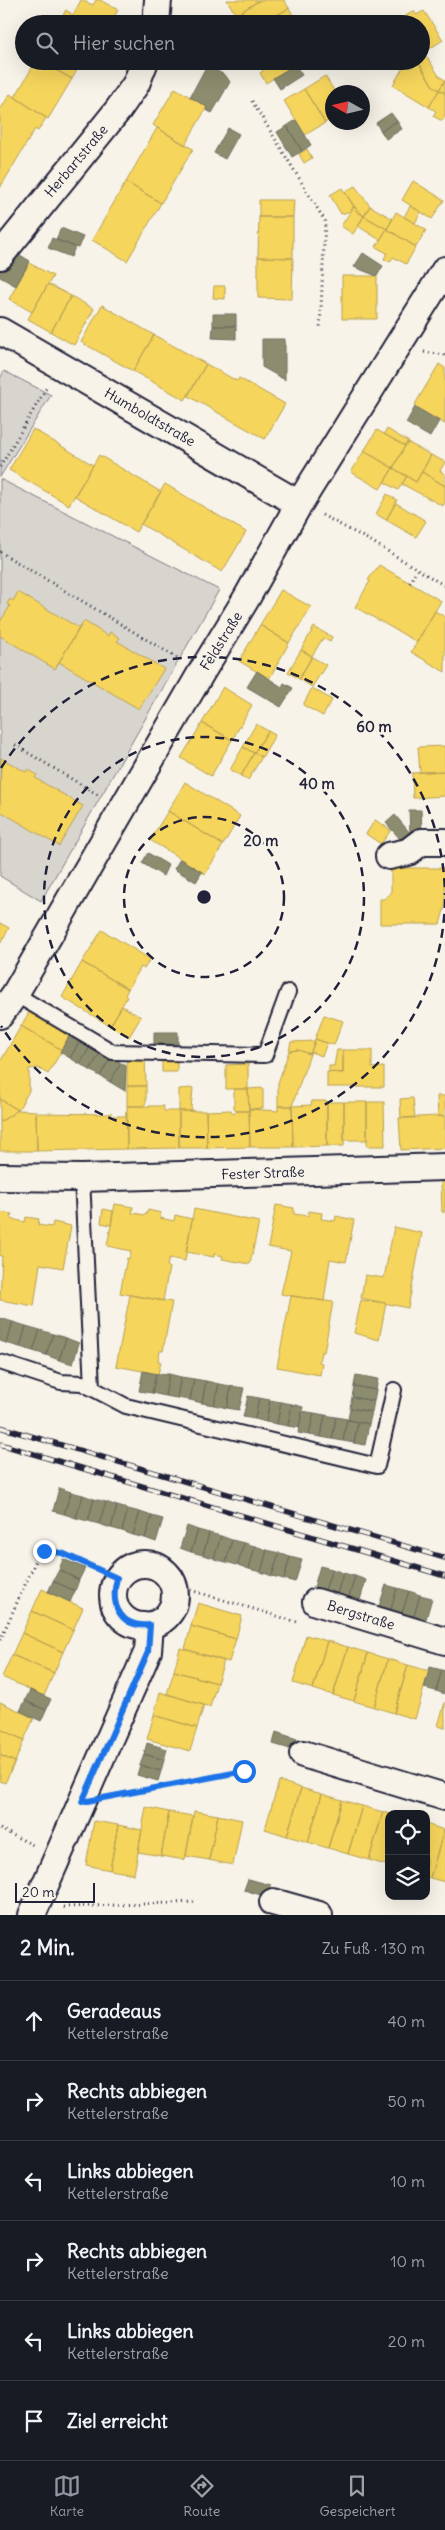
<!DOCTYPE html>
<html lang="de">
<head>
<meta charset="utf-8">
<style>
	:root { --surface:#171b24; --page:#242831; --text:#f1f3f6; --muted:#9ea1a6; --line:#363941; --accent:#9495a2 }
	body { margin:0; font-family:Delius,sans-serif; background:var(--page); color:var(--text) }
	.controls { position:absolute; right:15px; bottom:15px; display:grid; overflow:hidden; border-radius:10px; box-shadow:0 5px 20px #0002 }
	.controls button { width:45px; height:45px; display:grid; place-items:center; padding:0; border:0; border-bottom:1px solid var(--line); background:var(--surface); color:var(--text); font:25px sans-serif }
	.compass { position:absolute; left:325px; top:85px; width:45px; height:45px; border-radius:50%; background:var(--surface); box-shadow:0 5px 20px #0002; rotate:278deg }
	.scale { position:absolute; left:15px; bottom:12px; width:80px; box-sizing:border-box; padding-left:5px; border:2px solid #22223b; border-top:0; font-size:14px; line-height:18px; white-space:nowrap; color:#22223b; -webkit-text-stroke:4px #f7f3e8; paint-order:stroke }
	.stop { position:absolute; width:15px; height:15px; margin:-11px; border:4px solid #1a73e8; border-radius:50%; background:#fff }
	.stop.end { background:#1a73e8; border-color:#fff; box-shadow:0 1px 5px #0008 }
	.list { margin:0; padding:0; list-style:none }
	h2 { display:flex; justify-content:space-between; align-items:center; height:65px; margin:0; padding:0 20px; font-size:21px }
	h2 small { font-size:16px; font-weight:400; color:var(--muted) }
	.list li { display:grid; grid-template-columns:32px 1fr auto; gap:15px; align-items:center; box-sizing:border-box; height:80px; padding:0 20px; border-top:1px solid var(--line) }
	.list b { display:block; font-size:19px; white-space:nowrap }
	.list p { margin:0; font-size:16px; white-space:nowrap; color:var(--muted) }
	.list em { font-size:16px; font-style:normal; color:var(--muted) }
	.icon { flex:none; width:28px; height:28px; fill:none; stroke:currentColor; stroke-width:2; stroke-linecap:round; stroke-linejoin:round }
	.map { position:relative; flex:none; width:445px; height:1915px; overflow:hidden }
	.search { position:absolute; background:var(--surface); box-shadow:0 5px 20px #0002; left:15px; right:15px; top:15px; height:55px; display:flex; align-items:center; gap:12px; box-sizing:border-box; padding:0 18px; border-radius:28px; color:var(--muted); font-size:19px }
	.sheet { height:545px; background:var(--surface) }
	nav { display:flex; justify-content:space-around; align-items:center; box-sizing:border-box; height:70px; border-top:1px solid var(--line); background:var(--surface); font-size:14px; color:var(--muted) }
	nav a { display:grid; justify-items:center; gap:2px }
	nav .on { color:var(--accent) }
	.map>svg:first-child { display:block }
	.green { fill:#d8d5cf; stroke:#7d7c85 }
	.homes { fill:#f6d55c; stroke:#b69f52 }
	.industry { fill:#8c8c6e; stroke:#6c6c5f }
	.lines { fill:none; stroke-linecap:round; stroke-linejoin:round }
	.lane-casing { stroke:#22223b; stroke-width:18 }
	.street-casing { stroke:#22223b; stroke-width:30 }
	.path { stroke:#22223b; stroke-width:3; stroke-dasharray:1 4; stroke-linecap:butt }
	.lane { stroke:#f7f3e8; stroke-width:14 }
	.street { stroke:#f7f3e8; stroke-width:26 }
	.rail-casing { stroke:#22223b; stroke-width:5.5 }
	.rail { stroke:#f7f3e8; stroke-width:4; stroke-dasharray:11; stroke-linecap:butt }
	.route { stroke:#1a73e8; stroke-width:6 }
	.ring { fill:none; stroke:#22223b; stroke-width:2.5; stroke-dasharray:9 6 }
	.labels { text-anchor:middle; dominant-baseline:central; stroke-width:5; stroke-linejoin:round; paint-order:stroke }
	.street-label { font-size:14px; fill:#22223b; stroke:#f7f3e8 }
	.centre { fill:#22223b; stroke:#f7f3e8; stroke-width:2.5 }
	.ring-label { font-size:15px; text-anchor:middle; font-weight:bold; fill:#22223b; stroke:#f7f3e8; stroke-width:5; stroke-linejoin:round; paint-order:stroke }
</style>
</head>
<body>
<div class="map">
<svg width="445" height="1915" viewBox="0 0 445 1915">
	<rect width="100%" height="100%" fill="#f7f3e8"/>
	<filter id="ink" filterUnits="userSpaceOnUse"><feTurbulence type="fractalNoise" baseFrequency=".02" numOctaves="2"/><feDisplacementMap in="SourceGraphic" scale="10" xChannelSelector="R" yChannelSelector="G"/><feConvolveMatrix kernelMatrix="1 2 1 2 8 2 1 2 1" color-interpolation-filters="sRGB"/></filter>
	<g filter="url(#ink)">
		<path class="green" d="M4,371L51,395L0,477V379Z
			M0,479L219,590L41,901L0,876Z"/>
		<path class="homes" d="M81,0L93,5L96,0H100L118,10L110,24H58L66,10L73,15Z
			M227,0H260L236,15Z
			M260,0H284L289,8L262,24H241L236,15Z
			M289,8L298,24H262Z
			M414,11L416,15L424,11L443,40L426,51L421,44V24H408L404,17Z
			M425,54L439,76L445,80L439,90L433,86L418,61H421V56Z
			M36,61H40L72,79L48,119L15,97Z
			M40,61H82L72,79Z
			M257,61H301L266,83L260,73L263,71Z
			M418,62L433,86L439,90L429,107L393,85L405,64L411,68Z
			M325,76L335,92H332V118L325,123L304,89Z
			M445,80V93L439,90Z
			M175,88L207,107L185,145L153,125Z
			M304,89L325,123L305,135L284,101Z
			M439,90L445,93V117L442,121L433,116L436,111L429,107Z
			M10,94L46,118L38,131L35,129L0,188V110Z
			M157,128L193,149L161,203L126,182Z
			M307,149L312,158L304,163L299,154Z
			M413,181L444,200L432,219L402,200Z
			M126,182L161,203L127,261L92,240Z
			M355,186L370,206L364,216L357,212L345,192Z
			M342,188L354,206L351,211L341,214L330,195Z
			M259,200H294L293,217H259Z
			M354,206L364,216L353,234L341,226Z
			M370,206L393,219L387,229L364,216Z
			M410,206L421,212L415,223L404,217Z
			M396,212L426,230L416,247L387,229Z
			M364,216L387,229L380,240L358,226Z
			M259,217H293V258L258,257Z
			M387,229L416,247L406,264L393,257L390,262L384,259L387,253L376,247Z
			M258,257L293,258L292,299L258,298Z
			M29,263L53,276L32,312L9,299Z
			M342,276H377V319H342Z
			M48,284L71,296L51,332L28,319Z
			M214,286H225V299L213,298Z
			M71,296L94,309L74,345L51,332Z
			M102,305L154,335L133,371L81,342Z
			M154,335L206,364L185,400L133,371Z
			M206,364L237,381L239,378L285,404L265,439L188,396Z
			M439,364L445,368V424L414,406Z
			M33,429L93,465L69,505L9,470Z
			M387,429L409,442V443L405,446L384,434Z
			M377,430L405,446L393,468L364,451Z
			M407,442L431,455L416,482L393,468Z
			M364,451L393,468L380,489L351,472Z
			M99,455L161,492L136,532L75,496Z
			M431,455L445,462L440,471L445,474V486L422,472Z
			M393,468L407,476L398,490L384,482Z
			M422,472L445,486V502L443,506L402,484L407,476L416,482Z
			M165,484L246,532L222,572L141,524Z
			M387,494L397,500L386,520L376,514Z
			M396,503L426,521L416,537L386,520Z
			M379,565L441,601L417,642L355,607L370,581L368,580Z
			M281,590L311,607L289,643L260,625Z
			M18,592L79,628L55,669L0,636V622L10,606L7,604L10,599L13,601Z
			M435,611L445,617V672L411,652Z
			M84,621L108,636L110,632L120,638L117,641L164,669L139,709L59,662Z
			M260,625L289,643L269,679L239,661Z
			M314,627L332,637L330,642L323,638L312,656L301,650Z
			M301,650L312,656L299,679L288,672Z
			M312,657L326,665L312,687L299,679Z
			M223,687L252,705L232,740L202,723Z
			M312,688L332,700L323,716L303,705Z
			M202,723L232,740L211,776L181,758Z
			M256,724L268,731L254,753L243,747Z
			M268,731L275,735L262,757L254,753Z
			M445,746V771L420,772L418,747Z
			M243,747L254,753L241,776L230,770Z
			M254,753L262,757L248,780L241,776Z
			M1,758L26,772L28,769L37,775L35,778L83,806L59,846L0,811Z
			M445,771V796L413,798L412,773Z
			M185,782L240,816L223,845L168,811Z
			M168,811L223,845L205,874L150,840Z
			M375,820L391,830L381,844L366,834Z
			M391,868H445V906L440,924H380V899H384L391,893Z
			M0,923L9,928L0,944Z
			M102,930L150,959L144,969L141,967L128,989L82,962Z
			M82,962L128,989L125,995L127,997L110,1026L62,997Z
			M122,1006L141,1017L129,1037L110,1026Z
			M31,1009L71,1033L62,1050L21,1026Z
			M324,1015L343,1021L334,1045L315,1039Z
			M21,1026L62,1050L48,1074L38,1068L29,1069V1091L18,1110L0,1099V1062Z
			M315,1039L327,1043L322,1056L311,1052Z
			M315,1041L310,1054L298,1050L289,1051L291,1042Z
			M298,1050L310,1054L292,1106H278V1083L289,1051Z
			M337,1050H343V1073L329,1072V1066H334Z
			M343,1050H372V1068L384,1067V1087H327V1072L343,1073Z
			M145,1057L146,1086H127V1058Z
			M162,1059H177V1072H162Z
			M248,1064V1089H226V1065Z
			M127,1086H146V1103L143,1106H127Z
			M193,1088L191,1108L193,1111H179V1089Z
			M263,1088V1108L249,1109L248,1089Z
			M234,1089H248L249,1111H237L234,1108Z
			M437,1096H445V1116H438Z
			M413,1098L415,1118H401L400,1099Z
			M0,1099L18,1110L0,1122Z
			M312,1101H327V1146L293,1147L292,1106L311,1105Z
			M327,1102H344V1146H327Z
			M344,1102H367V1140H344Z
			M367,1102H384L385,1146H367Z
			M127,1106H163L164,1111H179V1148L127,1149Z
			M278,1106H292L293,1147H250L249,1109L278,1111Z
			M18,1110L36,1111L37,1151H0V1122Z
			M231,1110L233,1114L237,1111H249L250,1147L207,1148L206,1111Z
			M126,1111L127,1149L37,1151L36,1113L109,1114L111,1112V1116H126Z
			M179,1111H206L207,1148H179Z
			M438,1116H445V1148L401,1150L399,1118Z
			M441,1181H445V1212H442Z
			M115,1204L133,1207L132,1213L146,1215L148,1210L161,1213L160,1218L174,1221L175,1215L192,1219L185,1261L169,1258L167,1266L169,1267L163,1301L120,1293L127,1258L129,1259L131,1251L107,1246Z
			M276,1205L294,1208V1214L308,1216V1211L322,1213L321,1219L335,1221L336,1216L354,1220L346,1262L330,1259L324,1301L281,1294L291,1251L268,1247Z
			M103,1209L113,1211L111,1225L101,1223Z
			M194,1209L259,1222L250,1264L222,1259L223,1256L214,1254V1257L186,1252Z
			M0,1212L12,1214L11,1219L25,1222L26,1217L39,1219L38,1225L52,1227L53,1222L71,1226L63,1268L40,1264L34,1306L0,1300L2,1256H0Z
			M394,1227L422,1233L408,1308L361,1298L365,1275L384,1278Z
			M130,1295L172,1302L163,1351H160L158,1361L161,1362L158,1374L116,1366Z
			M291,1296L333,1302L324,1352H321L319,1362L322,1363L320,1375L277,1367Z
			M361,1300L386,1303L379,1340L354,1333Z
			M42,1589L83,1608L73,1630L32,1611Z
			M198,1603L242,1616L236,1639L191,1626Z
			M32,1611L73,1630L63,1652L22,1633Z
			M191,1626L236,1639L229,1662L185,1649Z
			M22,1633L63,1652L54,1673L12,1655Z
			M306,1635L327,1641L313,1689L293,1683Z
			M327,1641L348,1647L333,1695L313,1689Z
			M348,1647L368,1653L354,1701L333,1695Z
			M180,1648L224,1661L217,1683L174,1671Z
			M368,1653L388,1659L374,1707L354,1701Z
			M12,1655L54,1673L44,1696L2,1677Z
			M388,1659L408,1665L394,1713L374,1707Z
			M408,1665L429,1671L415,1719L394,1713Z
			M174,1671L217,1683L210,1707L167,1694Z
			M160,1692L204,1705L197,1728L154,1715Z
			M0,1702L34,1718L24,1740L0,1729Z
			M445,1702V1728L438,1726Z
			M154,1715L197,1728L190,1751L147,1739Z
			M0,1729L24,1740L15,1762L0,1755Z
			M0,1755L15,1762L5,1783L0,1781Z
			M279,1781L301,1788L287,1836L265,1829Z
			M301,1788L322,1794L308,1842L287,1836Z
			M322,1794L342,1800L328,1848L308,1842Z
			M342,1800L362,1806L348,1854L328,1848Z
			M362,1806L383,1812L369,1860L348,1854Z
			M146,1807L169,1812L161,1856L138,1852Z
			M194,1811L218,1815L209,1860L186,1856Z
			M169,1812L193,1816L185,1860L161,1856Z
			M383,1812L390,1814L389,1866L369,1860Z
			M218,1815L242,1820L233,1865L209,1860Z
			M94,1821L118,1825L110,1870L86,1865Z
			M426,1824L444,1830L430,1878L426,1876Z
			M118,1825L142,1830L134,1874L110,1870Z
			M444,1830H445V1882L430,1878Z"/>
		<path class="industry" d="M207,65L226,76L230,82L212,113L206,110L207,107L190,97Z
			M295,65L302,75L280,89L273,78Z
			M391,113L397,121L381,131L376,123Z
			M296,120L311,145L302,151L287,126Z
			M397,121L402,129L386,139L381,131Z
			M287,126L302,151L292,157L277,132Z
			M228,128L239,134L225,159L214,153Z
			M61,228L83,237L78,248L56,240Z
			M52,238L75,247L71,257L48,248Z
			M15,252L30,261L16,286L0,277V271Z
			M363,253L383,266L377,276L354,267Z
			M213,314H236V326H213Z
			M213,326H236V339L212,338Z
			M262,339H285V380L262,367Z
			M415,407L439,421L430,437L406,423Z
			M257,671L282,687L284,683L293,688L281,707L247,687Z
			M409,810H421L422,832L410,833Z
			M395,815L410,833L401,840L386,823Z
			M148,853L168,865L163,876L142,863Z
			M180,859L202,872L196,882L174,869Z
			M154,1032H178V1044H154Z
			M71,1033L81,1039L70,1058L60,1052Z
			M81,1039L91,1045L80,1064L70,1058Z
			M91,1045L101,1051L90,1070L80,1064Z
			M101,1051L111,1057L100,1076L90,1070Z
			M111,1057L121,1063L110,1082L100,1076Z
			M121,1063L126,1066L125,1091L110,1082Z
			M0,1318L13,1322L6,1343L0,1341Z
			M13,1322L26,1326L20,1347L6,1343Z
			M26,1326L40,1330L33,1351L20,1347Z
			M40,1330L53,1334L46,1355L33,1351Z
			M53,1334L66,1338L59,1360L46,1355Z
			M66,1338L79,1343L73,1364L59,1360Z
			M143,1371L156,1374L152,1393L139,1391Z
			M156,1374H169L165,1396L152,1393Z
			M169,1374L181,1377L177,1398L165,1396Z
			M356,1375L378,1379L376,1390L354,1386Z
			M181,1377L194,1379L190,1400L177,1398Z
			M194,1379L206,1381L202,1403L190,1400Z
			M206,1381L219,1384L214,1405L202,1403Z
			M219,1384L231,1386L227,1408L214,1405Z
			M231,1386L244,1388L239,1410L227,1408Z
			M354,1386L376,1390L374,1401L352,1397Z
			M248,1396L259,1398L255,1419L243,1417Z
			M352,1397L374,1401L372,1412L350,1408Z
			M259,1398L270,1400L266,1422L255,1419Z
			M270,1400L281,1402L277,1424L266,1422Z
			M281,1402L292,1404L288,1426L277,1424Z
			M292,1404L303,1407L299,1428L288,1426Z
			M350,1408L372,1412L369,1424L348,1420Z
			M302,1411L314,1413L309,1435L298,1433Z
			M314,1413L325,1415L321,1437L309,1435Z
			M325,1415L336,1417L332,1439L321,1437Z
			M336,1417L347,1419L343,1441L332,1439Z
			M347,1419L358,1422L354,1443L343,1441Z
			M358,1422L369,1424L365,1445L354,1443Z
			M59,1488L71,1492L64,1514L53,1511Z
			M71,1492L83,1495L76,1518L64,1514Z
			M83,1495L94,1499L88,1521L76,1518Z
			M94,1499L106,1502L99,1524L88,1521Z
			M106,1502L117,1506L111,1528L99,1524Z
			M117,1506L128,1509L122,1531L111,1528Z
			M128,1509L140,1512L133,1535L122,1531Z
			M140,1512L152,1516L145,1538L133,1535Z
			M152,1516L163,1519L156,1542L145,1538Z
			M187,1526L198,1530L191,1552L180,1548Z
			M198,1530L209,1533L203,1555L191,1552Z
			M209,1533L221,1536L214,1558L203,1555Z
			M221,1536L232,1540L226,1562L214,1559Z
			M232,1540L244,1543L237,1565L226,1562Z
			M244,1543L255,1546L249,1569L238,1565Z
			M255,1546L267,1550L261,1572L249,1569Z
			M267,1550L279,1553L272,1576L261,1572Z
			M279,1553L290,1557L284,1579L272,1576Z
			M290,1557L302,1560L295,1582L284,1579Z
			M63,1559L85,1568L79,1580L59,1570Z
			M320,1566L332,1569L325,1590L314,1587Z
			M332,1569L343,1573L337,1594L325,1590Z
			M59,1570L79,1580L75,1591L53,1581Z
			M343,1573L355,1576L349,1597L337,1594Z
			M355,1576L366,1580L360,1600L349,1597Z
			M53,1581L75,1591L70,1602L48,1592Z
			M386,1585L397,1588L391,1609L379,1606Z
			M397,1588L409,1591L402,1613L391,1609Z
			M409,1591L420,1595L414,1616L402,1613Z
			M420,1595L432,1598L426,1619L414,1616Z
			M430,1667L442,1670L436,1691L424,1688Z
			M442,1670L445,1671V1694L436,1691Z
			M30,1690L51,1699L46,1710L25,1701Z
			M25,1701L46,1710L41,1721L20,1711Z
			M276,1732L297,1739L294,1750L273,1744Z
			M147,1743L167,1749L164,1760L144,1754Z
			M144,1754L164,1760L161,1771L140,1765Z
			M140,1765L161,1771L158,1781L137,1775Z
			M248,1879L271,1885L268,1897L244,1890Z"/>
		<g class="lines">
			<g class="lane-casing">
				<path id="lane" d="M15,994L113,1052L265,1055L288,992
					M82,1178L92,1387
					M0,1362L61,1382L82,1383L126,1406L377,1466L394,1390"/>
			</g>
			<g class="street-casing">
				<path id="street" d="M156,24L158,0
					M0,256L118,110L136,84L145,61
					M0,331L299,504
					M389,856L408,852L421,842H445
					M0,1015L15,994L201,673L246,599L299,504L445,270
					M0,1177L82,1178L445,1167
					M113 1595a31 31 0 1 1 62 0a31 31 0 1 1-62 0Z
					M316,1602L445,1641
					M303,1754L445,1797
					M273,1902L319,1915
					M32,1915L148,1651L150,1625"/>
			</g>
			<path class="path" d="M252,101L325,221L320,330
				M424,352L445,355
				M0,467L47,387
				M322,515L371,541L445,586
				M0,552L179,659
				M410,583L416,570
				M15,745L100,796
				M176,1592L187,1589L297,1622
				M0,1640L38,1556L44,1551L61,1553L117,1578
				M112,1796L244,1771
				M0,1829L33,1845
				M63,1907L197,1902"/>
			<use href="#lane" class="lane"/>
			<use href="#street" class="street"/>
			<g class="rail-casing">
				<path id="rail" d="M0,1427L445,1558
					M0,1444L445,1576"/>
			</g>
			<use href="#rail" class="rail"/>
		</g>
	</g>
	<g class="lines" filter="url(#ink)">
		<path class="route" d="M44,1551L62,1553L117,1578C110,1604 119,1628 150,1625L148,1652L82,1802L244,1771"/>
	</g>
	<g class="ring">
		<circle cx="204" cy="897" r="80"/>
		<circle cx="204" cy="897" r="160"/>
		<path d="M445 899A241 241 0 0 1 1 1026M1 768A241 241 0 0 1 445 895"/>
	</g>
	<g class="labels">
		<g class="street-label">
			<text transform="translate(76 161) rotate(-50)">Herbartstraße</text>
			<text transform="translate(150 417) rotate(30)">Humboldtstraße</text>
			<text transform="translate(221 641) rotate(-58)">Feldstraße</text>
			<text transform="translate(263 1173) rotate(-2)">Fester Straße</text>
			<text transform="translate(361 1615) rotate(17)">Bergstraße</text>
		</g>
	</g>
	<circle cx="204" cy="897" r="8" class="centre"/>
	<g class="ring-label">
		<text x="374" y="732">60 m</text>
		<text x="317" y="789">40 m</text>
		<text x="261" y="846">20 m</text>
	</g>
</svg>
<div class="controls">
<button><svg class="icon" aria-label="locate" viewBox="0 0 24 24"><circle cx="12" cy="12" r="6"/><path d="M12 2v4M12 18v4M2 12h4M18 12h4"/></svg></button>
<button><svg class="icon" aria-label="layers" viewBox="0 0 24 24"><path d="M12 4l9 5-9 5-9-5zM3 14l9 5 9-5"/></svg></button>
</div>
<svg class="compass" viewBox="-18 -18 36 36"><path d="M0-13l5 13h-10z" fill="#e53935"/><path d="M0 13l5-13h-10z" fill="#9ea1a6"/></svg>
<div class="scale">20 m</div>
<div class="stop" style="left:244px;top:1771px"></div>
<div class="stop end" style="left:44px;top:1551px"></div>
<div class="search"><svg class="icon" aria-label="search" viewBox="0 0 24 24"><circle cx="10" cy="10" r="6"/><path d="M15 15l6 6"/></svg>Hier suchen</div>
</div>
<section class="sheet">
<h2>2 Min.<small>Zu Fuß · 130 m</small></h2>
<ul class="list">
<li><svg class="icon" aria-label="ahead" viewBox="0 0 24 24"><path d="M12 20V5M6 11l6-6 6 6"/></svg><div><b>Geradeaus</b><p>Kettelerstraße</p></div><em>40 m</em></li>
<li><svg class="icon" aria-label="right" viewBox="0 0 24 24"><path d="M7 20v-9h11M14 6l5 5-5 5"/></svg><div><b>Rechts abbiegen</b><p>Kettelerstraße</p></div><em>50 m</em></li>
<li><svg class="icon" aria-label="left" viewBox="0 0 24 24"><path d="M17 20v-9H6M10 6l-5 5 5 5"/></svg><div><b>Links abbiegen</b><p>Kettelerstraße</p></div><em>10 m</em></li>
<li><svg class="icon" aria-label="right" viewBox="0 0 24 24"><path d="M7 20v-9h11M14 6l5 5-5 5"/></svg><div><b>Rechts abbiegen</b><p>Kettelerstraße</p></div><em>10 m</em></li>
<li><svg class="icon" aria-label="left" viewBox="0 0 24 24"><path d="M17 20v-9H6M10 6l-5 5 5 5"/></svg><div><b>Links abbiegen</b><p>Kettelerstraße</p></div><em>20 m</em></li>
<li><svg class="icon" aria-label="arrive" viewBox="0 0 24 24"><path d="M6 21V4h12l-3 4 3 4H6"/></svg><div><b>Ziel erreicht</b></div></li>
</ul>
</section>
<nav>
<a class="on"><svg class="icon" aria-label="map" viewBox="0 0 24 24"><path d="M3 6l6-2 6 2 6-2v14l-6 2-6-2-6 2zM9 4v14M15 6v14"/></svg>Karte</a>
<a><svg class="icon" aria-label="directions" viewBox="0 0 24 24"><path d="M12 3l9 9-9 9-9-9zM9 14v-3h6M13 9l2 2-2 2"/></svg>Route</a>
<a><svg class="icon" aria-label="saved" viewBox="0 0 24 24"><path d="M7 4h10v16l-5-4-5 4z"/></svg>Gespeichert</a>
</nav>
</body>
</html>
